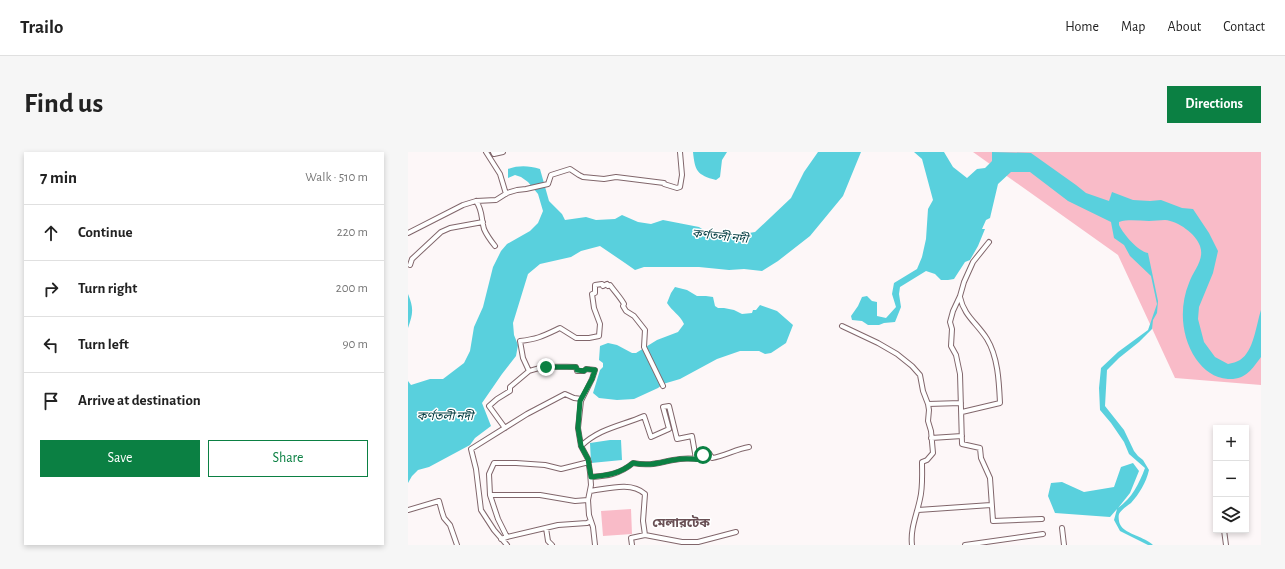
<!DOCTYPE html>
<html lang="en">
<head>
<meta charset="utf-8">
<style>
	:root { --surface:#fff; --page:#f6f6f6; --text:#222; --muted:#767676; --line:#e0e0e0; --accent:#0b8043 }
	body { margin:0; font-family:"Alegreya Sans","Noto Sans Bengali",sans-serif; background:var(--page); color:var(--text) }
	.controls { position:absolute; right:12px; bottom:12px; display:grid; overflow:hidden; border-radius:0px; box-shadow:0 2px 6px #0003 }
	.controls button { width:36px; height:36px; display:grid; place-items:center; padding:0; border:0; border-bottom:1px solid var(--line); background:var(--surface); color:var(--text); font:20px sans-serif }
	.stop { position:absolute; width:12px; height:12px; margin:-9px; border:3px solid #0b8043; border-radius:50%; background:#fff }
	.stop.end { background:#0b8043; border-color:#fff; box-shadow:0 1px 4px #0008 }
	.list { margin:0; padding:0; list-style:none }
	h2 { display:flex; justify-content:space-between; align-items:center; height:52px; margin:0; padding:0 16px; font-size:17px }
	h2 small { font-size:13px; font-weight:400; color:var(--muted) }
	.list li { display:grid; grid-template-columns:26px 1fr auto; gap:12px; align-items:center; box-sizing:border-box; height:56px; padding:0 16px; border-top:1px solid var(--line) }
	.list b { display:block; font-size:15px; white-space:nowrap }
	.list em { font-size:13px; font-style:normal; color:var(--muted) }
	.actions { display:flex; gap:8px; padding:12px 16px }
	.actions a { flex:1; padding:9px 0; border:1px solid var(--accent); border-radius:0px; text-align:center; font-size:14px; color:var(--accent) }
	.actions .main { background:var(--accent); color:#fff }
	.icon { flex:none; width:22px; height:22px; fill:none; stroke:currentColor; stroke-width:2; stroke-linecap:round; stroke-linejoin:round }
	.map { position:relative; flex:none; width:853px; height:393px; overflow:hidden; border-radius:0px }
	header { display:flex; align-items:center; gap:24px; box-sizing:border-box; height:56px; padding:0 20px; background:var(--surface); border-bottom:1px solid var(--line) }
	header strong { font-size:19px }
	nav { display:flex; gap:22px; margin-inline-start:auto; font-size:14px }
	.intro { display:flex; align-items:center; justify-content:space-between; box-sizing:border-box; height:96px; padding:0 24px }
	h1 { margin:0; font-size:28px }
	.button { padding:10px 18px; border-radius:0px; background:var(--accent); color:#fff; font-size:14px; font-weight:700 }
	main { display:flex; gap:24px; padding:0 24px }
	aside { flex:1; background:var(--surface); border-radius:0px; box-shadow:0 2px 6px #0003 }
	.map>svg:first-child { display:block }
	.green { fill:#f9bbc8 }
	.water { fill:#59d0dd }
	.lines { fill:none; stroke-linecap:round; stroke-linejoin:round }
	.street-casing { stroke:#81666b; stroke-width:6 }
	.street { stroke:#fff; stroke-width:4 }
	.route { stroke:#0b8043; stroke-width:5 }
	.labels { text-anchor:middle; dominant-baseline:central; stroke-width:3; stroke-linejoin:round; paint-order:stroke }
	.water-label { font-size:12px; font-style:italic; fill:#003b40; stroke:#fff }
	.quarter-label { font-size:13px; font-weight:bold; fill:#694f54; stroke:#fff }
</style>
</head>
<body>
<header>
<strong>Trailo</strong>
<nav><a>Home</a><a>Map</a><a>About</a><a>Contact</a></nav>
</header>
<div class="intro"><h1>Find us</h1><a class="button">Directions</a></div>
<main>
<aside>
<h2>7 min<small>Walk · 510 m</small></h2>
<ul class="list">
<li><svg class="icon" aria-label="ahead" viewBox="0 0 24 24"><path d="M12 20V5M6 11l6-6 6 6"/></svg><div><b>Continue</b></div><em>220 m</em></li>
<li><svg class="icon" aria-label="right" viewBox="0 0 24 24"><path d="M7 20v-9h11M14 6l5 5-5 5"/></svg><div><b>Turn right</b></div><em>200 m</em></li>
<li><svg class="icon" aria-label="left" viewBox="0 0 24 24"><path d="M17 20v-9H6M10 6l-5 5 5 5"/></svg><div><b>Turn left</b></div><em>90 m</em></li>
<li><svg class="icon" aria-label="arrive" viewBox="0 0 24 24"><path d="M6 21V4h12l-3 4 3 4H6"/></svg><div><b>Arrive at destination</b></div></li>
</ul>
<div class="actions"><a class="main">Save</a><a>Share</a></div>
</aside>
<div class="map">
<svg width="853" height="393" viewBox="0 0 853 393">
	<rect width="100%" height="100%" fill="#fdf7f8"/>
	<path class="green" d="M565,0H853V233L767,226L710,103Z
		M223,357L224,382L195,384L193,359Z"/>
	<path class="water" d="M285,0H319L314,8L312,25L308,28C289,23 287,19 285,0Z
		M410,0H453L435,44L402,84L370,109L354,119L336,117L321,118L291,115H236L227,118L217,111L192,94L173,99L163,105L132,112L120,122L105,171L106,183L110,193L108,204L94,222L74,251L83,274L67,286L62,293L21,315L10,318L4,324L0,331V229L3,233L22,227H35L56,211L62,199L66,175L75,155L85,115L93,99L99,92L122,79L130,71L135,59L130,42L120,30L113,25L107,23L100,26V17C112,13 121,14 132,17L141,49L154,62L157,68L178,65L188,68L207,67L214,63L230,70L243,72L255,68L291,75L303,83L323,84L347,80L383,46L396,20Z
		M506,0H536L545,15L559,26L569,17L577,16L584,9V0L623,1L668,33L678,41L701,49L704,40L725,48L742,49L753,48L774,56L785,57L801,81L810,99L805,121L791,155L790,167L796,190L807,205L820,212C824,211 829,210 832,208C846,199 848,173 853,158V205C844,217 838,228 820,227C806,226 796,218 788,207C773,185 771,155 781,131C785,119 797,108 792,94C788,82 770,69 757,68C752,68 746,69 741,69C731,69 721,67 711,70V73C716,83 730,99 740,101L750,149L749,161L745,168L744,177L731,190L711,206L699,218L697,254L716,278L726,299L730,304L735,308L741,318C738,331 731,342 723,351C719,354 713,358 711,362C710,365 711,372 713,374C718,382 737,385 745,393H740L712,379L706,368L709,357L702,365L647,361L640,344L643,331L654,330L676,340L706,335L713,315L725,311L731,319L722,341L710,356C724,346 731,332 737,316L721,302L716,290L703,271L692,258L691,236L693,216L710,200L740,178L749,152L743,124L722,104L716,93L706,86L703,70L660,49L622,20H603L590,32L582,66L578,68L574,77H577L570,94L562,108L557,110L546,127L540,128H533L527,122L518,119L492,135L491,142L493,155L487,170L476,171L471,173H460L454,169L444,168L443,164L450,154L454,145L459,144L464,149L469,150V164L478,166L488,155L484,142L486,131L509,117L514,105L518,87L520,57L525,48L514,7Z
		M267,135L279,138L289,144H298L305,145L307,154L310,156H316L326,158L334,162L344,161L345,158H348L352,153L369,159L385,173L378,191L363,201L357,202L351,199H332L309,207L272,227L255,232L250,236L226,247L209,248L191,246L185,241L192,218L195,215V211L191,208L192,194L200,191L209,193L224,201H228L249,188L270,180L276,172C272,163 264,159 259,151L263,141Z
		M0,142C6,156 5,162 0,176Z
		M202,288H213L214,308L183,311L182,291Z"/>
	<g class="lines">
		<g class="street-casing">
			<path id="street" d="M78,0L92,22L98,42
				M85,0L86,2L95,0
				M68,49C75,59 73,67 76,77C79,84 83,89 87,94
				M0,81L55,53L68,49L88,48L99,41L109,38L118,37L140,32L143,23L162,17L171,23L175,25L196,27L208,25L256,31V32L269,36L272,35L274,23L272,0
				M581,90L565,110L556,130L552,144L545,159L542,170L544,177L543,194L548,203L552,222L554,292L572,296L573,306L582,326L585,369L634,367
				M2,113L4,107L33,80L42,76L75,70
				M552,145C556,164 569,171 579,187C590,205 591,230 592,251L554,260
				M434,174L470,191L489,202L504,214L512,223L515,239L520,252L521,258L520,269L523,279L525,301L519,308L514,310C514,322 515,335 512,347C509,362 502,377 504,393
				M520,252L553,251
				M97,276L81,254L89,247L102,239V235L121,219
				M523,286L554,284
				M173,294C192,276 213,274 236,264L243,285L261,277L255,255L261,254L269,287L284,284L288,307
				M183,325C199,324 212,322 225,311C245,315 254,309 272,307C280,306 287,307 295,307V303L301,301L304,306C317,304 328,297 341,295
				M182,339C199,337 223,329 237,342L235,369L237,383
				M82,343H132L167,349L180,348
				M0,358L31,349L34,360L36,366L42,373L49,393
				M510,358L583,353
				M138,376L140,389L144,393
				M654,376L656,393
				M816,378L818,393
				M99,385L150,373L179,371L183,369
				M93,387L99,385L90,367L82,343L81,322L86,311H108L137,313L153,317L181,310
				M99,393L86,378L73,358L68,317L63,297L119,262L157,242L166,246L174,247
				M187,393L185,375L181,363L180,348L183,333L182,320L180,307L173,294L170,276L173,249L184,227L187,218L178,217L176,219H169L168,215C152,215 137,213 121,219L115,206L112,189C130,187 135,184 152,176L168,186H181L191,184L192,172L186,156L184,142L187,141V133L194,132L195,134L199,132L200,134L202,133C207,140 212,145 216,152L215,154L218,159L226,164L237,178L236,195L255,234
				M224,393L223,386L237,383L274,390H290L328,380
				M557,393L635,382"/>
		</g>
		<use href="#street" class="street"/>
	</g>
	<g class="lines">
		<path class="route" d="M138,215H168L169,218L176,219L178,217L187,218L184,227L172,249L170,276L173,294L180,307L183,325C199,323 212,322 225,311C245,315 254,309 272,307C280,306 287,307 295,308V303"/>
	</g>
	<g class="labels">
		<g class="water-label">
			<text transform="translate(312 84) rotate(6)">কর্ণতলী নদী</text>
			<text x="37" y="264">কর্ণতলী নদী</text>
		</g>
		<g class="quarter-label">
			<text x="273" y="371">মেলারটেক</text>
		</g>
	</g>
</svg>
<div class="controls">
<button>+</button>
<button>−</button>
<button><svg class="icon" aria-label="layers" viewBox="0 0 24 24"><path d="M12 4l9 5-9 5-9-5zM3 14l9 5 9-5"/></svg></button>
</div>
<div class="stop" style="left:295px;top:303px"></div>
<div class="stop end" style="left:138px;top:215px"></div>
</div>
</main>
</body>
</html>
